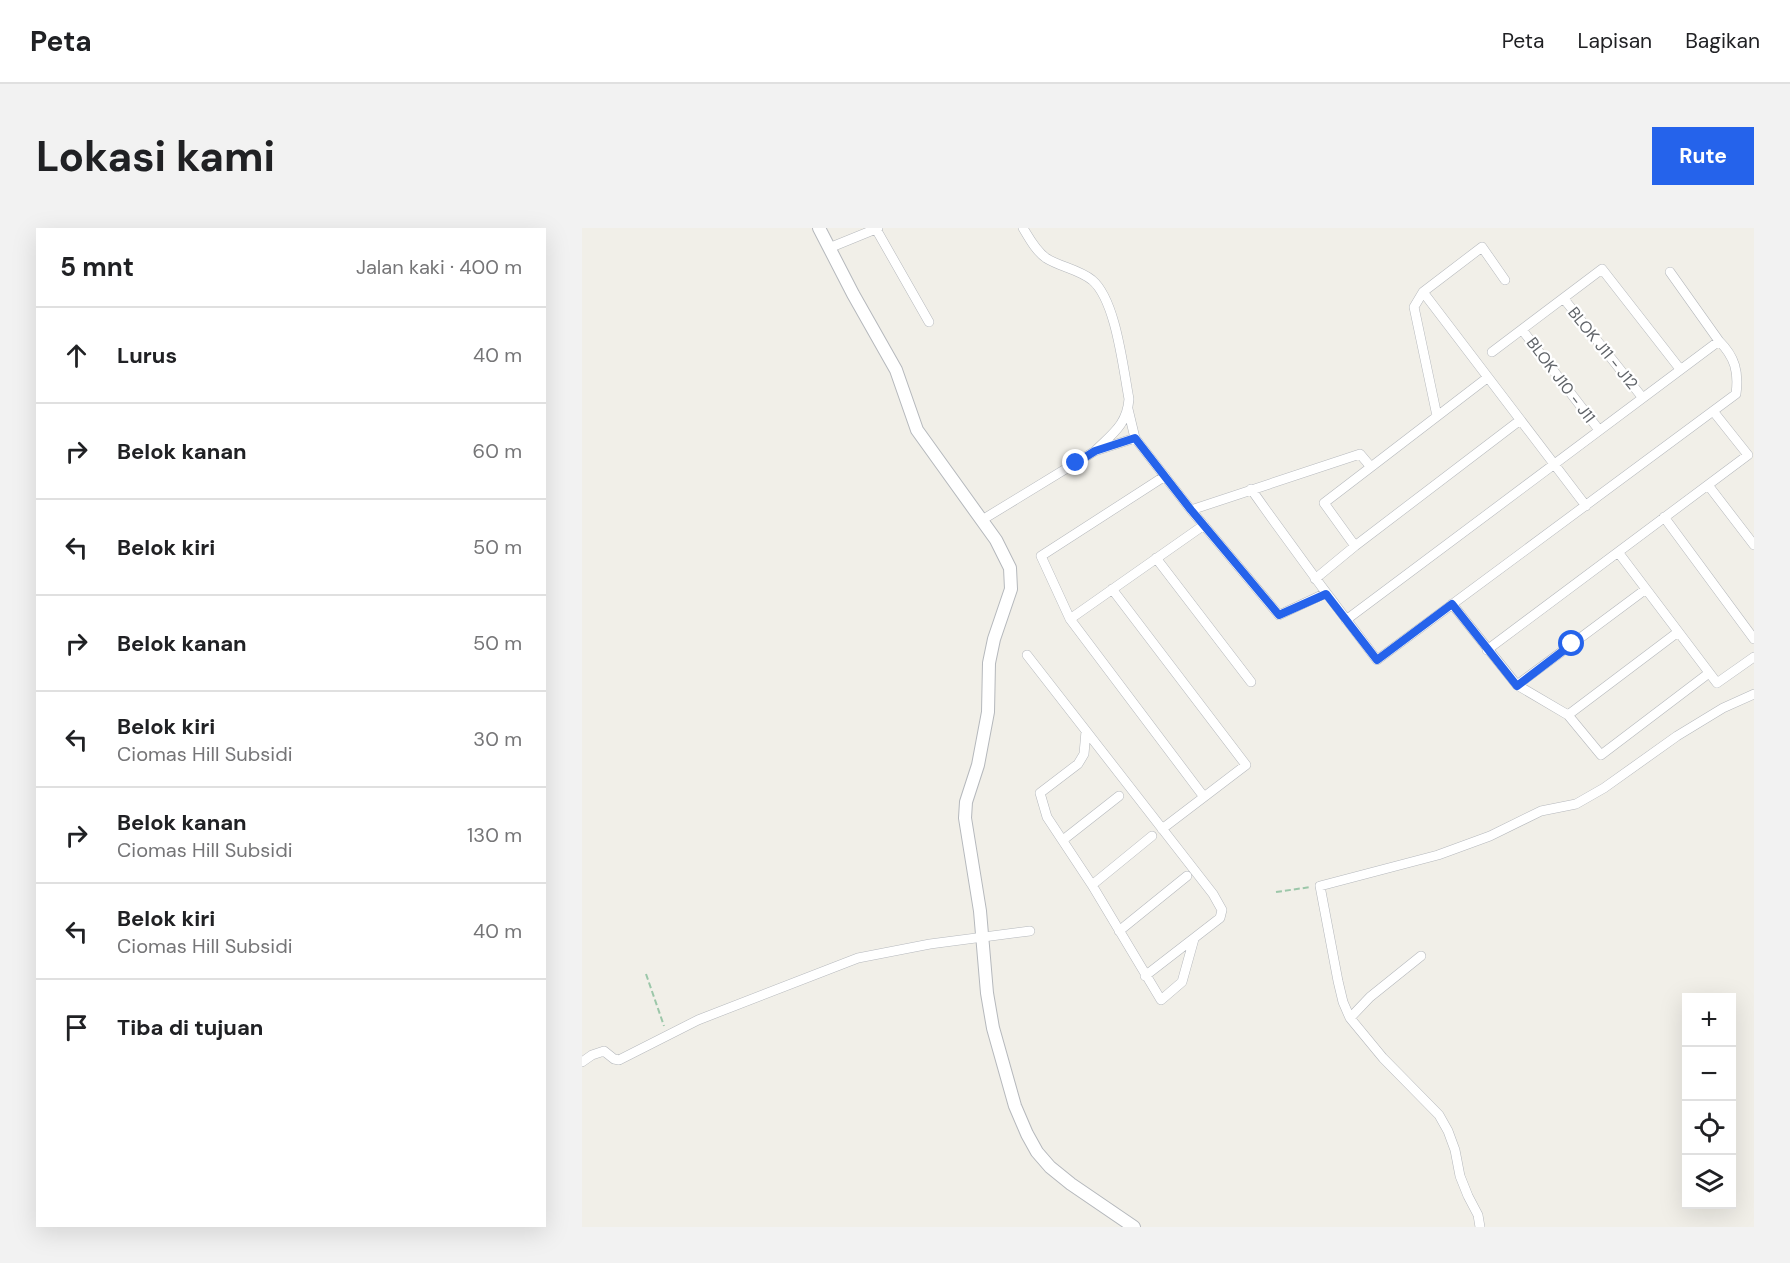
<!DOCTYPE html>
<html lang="id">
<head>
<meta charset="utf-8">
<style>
	:root { --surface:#fff; --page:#f2f2f2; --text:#202124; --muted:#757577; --line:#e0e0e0; --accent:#2563eb }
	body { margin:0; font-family:"DM Sans",sans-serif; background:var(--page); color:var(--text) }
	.controls { position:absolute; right:18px; bottom:18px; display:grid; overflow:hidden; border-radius:0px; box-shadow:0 6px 24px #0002 }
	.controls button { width:54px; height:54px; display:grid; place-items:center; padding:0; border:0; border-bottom:2px solid var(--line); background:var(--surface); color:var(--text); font:30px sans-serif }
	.stop { position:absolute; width:18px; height:18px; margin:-14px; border:4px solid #2563eb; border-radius:50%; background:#fff }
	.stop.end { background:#2563eb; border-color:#fff; box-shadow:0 2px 6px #0008 }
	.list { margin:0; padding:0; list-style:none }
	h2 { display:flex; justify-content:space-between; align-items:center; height:78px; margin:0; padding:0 24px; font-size:26px }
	h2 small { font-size:20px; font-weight:400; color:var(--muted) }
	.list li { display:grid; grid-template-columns:39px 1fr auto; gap:18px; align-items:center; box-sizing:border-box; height:96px; padding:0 24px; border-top:2px solid var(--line) }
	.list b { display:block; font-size:22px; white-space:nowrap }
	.list p { margin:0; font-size:20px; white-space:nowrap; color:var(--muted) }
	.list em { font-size:20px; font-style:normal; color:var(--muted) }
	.icon { flex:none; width:33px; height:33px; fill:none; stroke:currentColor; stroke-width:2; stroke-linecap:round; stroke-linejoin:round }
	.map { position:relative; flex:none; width:1172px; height:999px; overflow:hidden; border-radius:0px }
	header { display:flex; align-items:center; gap:36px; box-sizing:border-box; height:84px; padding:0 30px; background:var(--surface); border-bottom:2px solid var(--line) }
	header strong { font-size:28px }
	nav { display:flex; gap:33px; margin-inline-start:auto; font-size:21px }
	.intro { display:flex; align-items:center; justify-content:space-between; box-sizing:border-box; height:144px; padding:0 36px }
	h1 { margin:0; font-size:42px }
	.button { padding:15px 27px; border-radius:0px; background:var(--accent); color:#fff; font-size:21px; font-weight:700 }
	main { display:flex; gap:36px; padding:0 36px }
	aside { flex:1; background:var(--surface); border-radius:0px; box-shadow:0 6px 24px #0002 }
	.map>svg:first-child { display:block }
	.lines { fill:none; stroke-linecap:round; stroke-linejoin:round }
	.minor-casing { stroke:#b5b8bc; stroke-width:10 }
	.tertiary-casing { stroke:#b5b8bc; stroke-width:14 }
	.path { stroke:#9cc7a9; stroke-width:2; stroke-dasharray:6 3; stroke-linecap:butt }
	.minor { stroke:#fff; stroke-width:9 }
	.tertiary { stroke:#fff; stroke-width:12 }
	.route { stroke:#2563eb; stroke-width:8 }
	.labels { text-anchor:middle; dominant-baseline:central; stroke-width:4.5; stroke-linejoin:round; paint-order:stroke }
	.street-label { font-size:16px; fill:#5f6368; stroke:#fff }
</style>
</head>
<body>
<header>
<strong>Peta</strong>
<nav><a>Peta</a><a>Lapisan</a><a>Bagikan</a></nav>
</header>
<div class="intro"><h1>Lokasi kami</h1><a class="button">Rute</a></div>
<main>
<aside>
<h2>5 mnt<small>Jalan kaki · 400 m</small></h2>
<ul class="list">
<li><svg class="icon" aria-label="ahead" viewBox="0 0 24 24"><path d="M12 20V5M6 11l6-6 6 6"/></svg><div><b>Lurus</b></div><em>40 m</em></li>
<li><svg class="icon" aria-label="right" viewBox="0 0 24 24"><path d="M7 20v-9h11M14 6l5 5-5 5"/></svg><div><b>Belok kanan</b></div><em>60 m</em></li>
<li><svg class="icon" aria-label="left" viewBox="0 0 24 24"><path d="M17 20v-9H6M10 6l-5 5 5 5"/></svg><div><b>Belok kiri</b></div><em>50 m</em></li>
<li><svg class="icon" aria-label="right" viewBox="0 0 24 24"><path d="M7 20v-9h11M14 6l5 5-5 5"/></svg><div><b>Belok kanan</b></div><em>50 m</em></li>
<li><svg class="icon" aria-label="left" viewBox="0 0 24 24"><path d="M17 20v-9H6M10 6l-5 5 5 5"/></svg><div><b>Belok kiri</b><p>Ciomas Hill Subsidi</p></div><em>30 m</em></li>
<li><svg class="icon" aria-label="right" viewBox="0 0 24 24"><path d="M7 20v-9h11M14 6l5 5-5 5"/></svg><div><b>Belok kanan</b><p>Ciomas Hill Subsidi</p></div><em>130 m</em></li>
<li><svg class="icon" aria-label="left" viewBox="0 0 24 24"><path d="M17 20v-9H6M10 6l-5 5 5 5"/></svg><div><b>Belok kiri</b><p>Ciomas Hill Subsidi</p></div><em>40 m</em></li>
<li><svg class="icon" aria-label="arrive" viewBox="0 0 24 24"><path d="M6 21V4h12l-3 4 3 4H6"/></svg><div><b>Tiba di tujuan</b></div></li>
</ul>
</aside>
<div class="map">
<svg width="1172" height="999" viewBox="0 0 1172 999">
	<rect width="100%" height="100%" fill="#f1efe8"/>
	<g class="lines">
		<g class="minor-casing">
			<path id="minor" d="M441,0C447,10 454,23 464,30C478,39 496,41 510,52C534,72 541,140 547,171C545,197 530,206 513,223
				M294,1L347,94
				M247,20L296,0
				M1088,44L1137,113
				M841,64L1004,278
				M982,71L1060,169
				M941,103L1017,202
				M910,124L1020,41L1098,141
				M546,181L553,210L609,282L697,387L744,365
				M855,188L832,79L841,64L900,19L923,52
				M789,239L905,150
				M583,248L459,328L488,391L622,569
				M1126,257L1172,317
				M669,261C710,319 752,376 795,432L1154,166C1157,144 1153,129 1137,113L764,392
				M609,282L778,226L789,239L742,275L773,318L937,193
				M1082,289L1172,411
				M400,292L513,223L553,210
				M1036,324L1135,455L1172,429
				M574,330L669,454
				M733,351L773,318
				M530,361L664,537L580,601
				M870,376L935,457L986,487L1019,527L1127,445
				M488,391L622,297
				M905,422L1166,227L1131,183
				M445,427L631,666L640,682L638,690L563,748
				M935,457L1064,361
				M986,487L1096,404
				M504,503L502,526L496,536L458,565L465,589L510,657L579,772L600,754L612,711
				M481,612L537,568
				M510,657L570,608
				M537,703L605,648
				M768,790L788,769L839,728
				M0,834L10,827L22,823L32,831L37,832L116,792L276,730L348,716L448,703
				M898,999L896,987L886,968L878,948L873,922L866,903L857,887L801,830L768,790L761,774L756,753L738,658L856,627L908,608L959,583L994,576L1022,560L1095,508L1141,480L1172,466"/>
		</g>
		<g class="tertiary-casing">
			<path id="tertiary" d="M237,0L271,66L314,142L335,202L414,312L428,340L429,361L412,411L407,435L406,484L396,537L384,574L383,590L398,683L405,765L411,800L433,878L445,906L455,924L468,939L489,956L552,999"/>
		</g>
		<path class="path" d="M694,664L729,659
			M64,746L82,798"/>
		<use href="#minor" class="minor"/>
		<use href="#tertiary" class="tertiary"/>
	</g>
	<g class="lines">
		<path class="route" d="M494,235L513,223L553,210L609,282L697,387L744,366L795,432L870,376L935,458L990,416"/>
	</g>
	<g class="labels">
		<g class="street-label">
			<text transform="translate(1021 120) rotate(51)">BLOK J11 - J12</text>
			<text transform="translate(979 152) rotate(53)">BLOK J10 - J11</text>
		</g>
	</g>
</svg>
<div class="controls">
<button>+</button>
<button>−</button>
<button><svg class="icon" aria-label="locate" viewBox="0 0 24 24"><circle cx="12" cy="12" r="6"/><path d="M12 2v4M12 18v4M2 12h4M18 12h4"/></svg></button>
<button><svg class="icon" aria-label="layers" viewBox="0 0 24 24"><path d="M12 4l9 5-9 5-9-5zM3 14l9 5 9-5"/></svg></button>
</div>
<div class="stop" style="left:990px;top:416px"></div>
<div class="stop end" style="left:494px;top:235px"></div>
</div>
</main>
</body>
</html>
